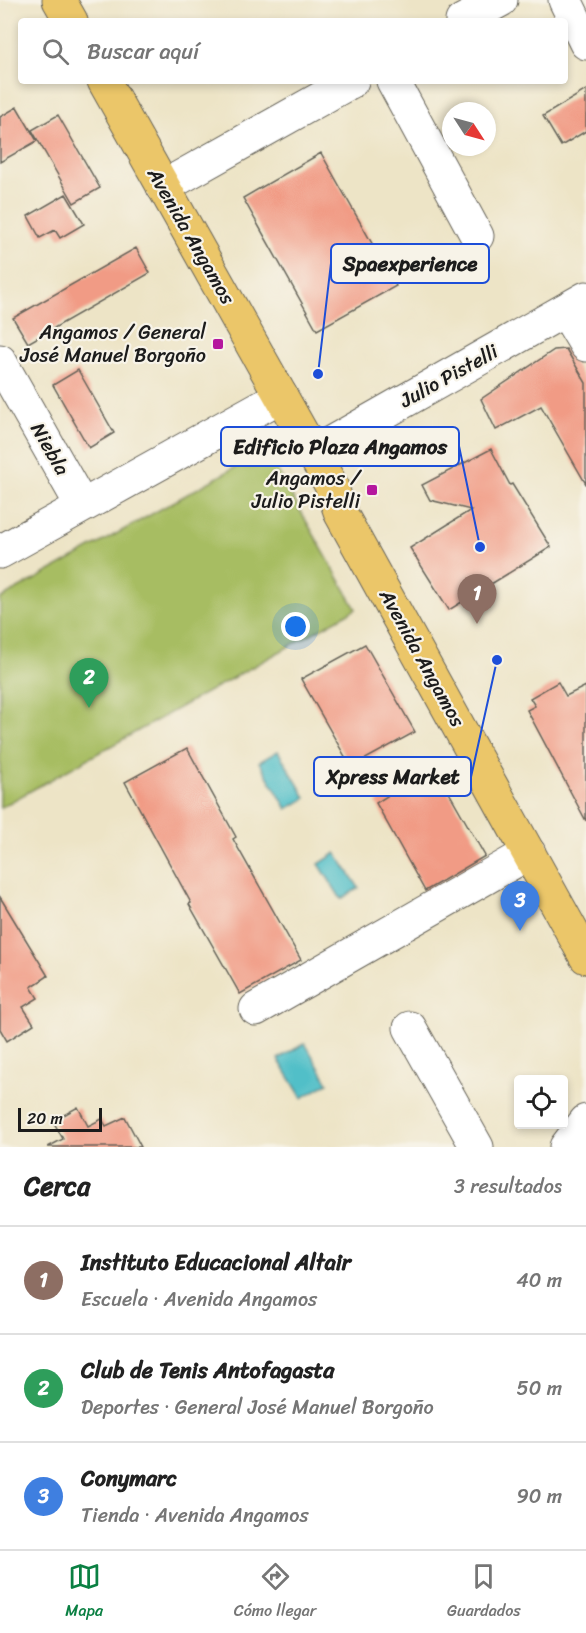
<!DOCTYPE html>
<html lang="es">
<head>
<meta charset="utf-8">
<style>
	:root { --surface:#fff; --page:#f6f6f6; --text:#222; --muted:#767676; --line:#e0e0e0; --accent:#0b8043 }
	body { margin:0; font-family:Sriracha,sans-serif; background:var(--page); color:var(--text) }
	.controls { position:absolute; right:18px; bottom:18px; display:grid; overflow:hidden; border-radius:6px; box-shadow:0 3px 9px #0003 }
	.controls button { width:54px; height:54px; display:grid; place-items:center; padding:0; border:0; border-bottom:2px solid var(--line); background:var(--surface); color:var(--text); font:30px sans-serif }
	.compass { position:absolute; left:442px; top:102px; width:54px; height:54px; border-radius:50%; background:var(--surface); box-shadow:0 3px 9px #0003; rotate:126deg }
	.scale { position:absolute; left:18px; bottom:15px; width:84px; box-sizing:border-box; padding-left:6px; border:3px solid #1c1c1c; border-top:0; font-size:16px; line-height:21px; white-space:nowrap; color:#1c1c1c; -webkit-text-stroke:4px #f7f3e8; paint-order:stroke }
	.you { position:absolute; left:296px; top:627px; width:21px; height:21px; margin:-15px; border:4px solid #fff; border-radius:50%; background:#1a73e8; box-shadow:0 0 0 9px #1a73e833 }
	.badge { display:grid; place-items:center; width:39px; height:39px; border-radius:50%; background:var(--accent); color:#fff; font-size:20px; font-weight:700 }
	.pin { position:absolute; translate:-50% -50px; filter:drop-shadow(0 2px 3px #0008) }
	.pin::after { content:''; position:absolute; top:32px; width:21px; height:18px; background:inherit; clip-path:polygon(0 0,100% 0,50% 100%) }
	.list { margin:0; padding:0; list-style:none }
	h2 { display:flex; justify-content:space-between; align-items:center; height:78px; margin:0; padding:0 24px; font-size:26px }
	h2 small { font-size:20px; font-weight:400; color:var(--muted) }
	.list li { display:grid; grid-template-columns:39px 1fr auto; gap:18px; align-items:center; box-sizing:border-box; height:108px; padding:0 24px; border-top:2px solid var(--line) }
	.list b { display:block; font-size:22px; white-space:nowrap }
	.list p { margin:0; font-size:20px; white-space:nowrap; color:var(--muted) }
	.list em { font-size:20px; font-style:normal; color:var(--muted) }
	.icon { flex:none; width:33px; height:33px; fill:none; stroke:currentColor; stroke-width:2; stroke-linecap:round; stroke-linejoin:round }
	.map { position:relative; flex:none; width:586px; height:1147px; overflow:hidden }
	.search { position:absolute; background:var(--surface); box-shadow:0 3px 9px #0003; left:18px; right:18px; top:18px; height:66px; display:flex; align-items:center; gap:15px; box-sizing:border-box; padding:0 21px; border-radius:6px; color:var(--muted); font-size:22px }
	.sheet { height:402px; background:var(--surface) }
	nav { display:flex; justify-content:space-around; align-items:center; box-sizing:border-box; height:84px; border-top:2px solid var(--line); background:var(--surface); font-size:16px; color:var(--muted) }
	nav a { display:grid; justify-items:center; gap:3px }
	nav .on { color:var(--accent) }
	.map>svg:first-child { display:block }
	.green { fill:#a7bd62; stroke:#626c3f; stroke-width:1.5 }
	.water { fill:#51bfc8; stroke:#366e72; stroke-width:1.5 }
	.building { fill:#f19b85 }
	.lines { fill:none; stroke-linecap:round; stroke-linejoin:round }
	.minor-casing { stroke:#656258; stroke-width:35 }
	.major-casing { stroke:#656258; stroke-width:35 }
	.minor { stroke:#fff; stroke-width:33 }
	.major { stroke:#ebc669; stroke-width:33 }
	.poi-dot { fill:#b5179e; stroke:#f7f3e8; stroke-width:2 }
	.labels { text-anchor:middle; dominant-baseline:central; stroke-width:4.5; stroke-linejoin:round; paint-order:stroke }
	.street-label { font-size:20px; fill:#1c1c1c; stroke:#f7f3e8 }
	.poi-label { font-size:20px; fill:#1c1c1c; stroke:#f7f3e8; text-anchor:end }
	.leader { fill:none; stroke:#1d4ed8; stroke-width:2 }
	.callout-dot { fill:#1d4ed8; stroke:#f7f3e8; stroke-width:2 }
	.callout { fill:#f7f3e8; stroke:#1d4ed8; stroke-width:2 }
	.callout-label { font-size:21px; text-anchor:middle; font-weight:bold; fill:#1c1c1c }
</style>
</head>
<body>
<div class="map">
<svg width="586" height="1147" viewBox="0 0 586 1147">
	<rect width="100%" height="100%" fill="#f7f3e8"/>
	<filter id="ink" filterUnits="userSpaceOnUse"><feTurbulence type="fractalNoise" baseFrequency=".0167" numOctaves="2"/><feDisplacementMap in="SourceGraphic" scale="12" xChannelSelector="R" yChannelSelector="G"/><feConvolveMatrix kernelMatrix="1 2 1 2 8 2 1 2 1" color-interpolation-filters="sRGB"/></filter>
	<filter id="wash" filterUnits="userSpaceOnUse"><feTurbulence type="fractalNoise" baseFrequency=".008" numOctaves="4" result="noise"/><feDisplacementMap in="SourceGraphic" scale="24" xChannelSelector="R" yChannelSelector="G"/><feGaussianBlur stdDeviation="1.35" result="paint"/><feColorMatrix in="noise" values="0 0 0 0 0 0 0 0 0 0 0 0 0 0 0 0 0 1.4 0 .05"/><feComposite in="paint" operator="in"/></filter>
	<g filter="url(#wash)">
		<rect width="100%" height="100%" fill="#ede4c6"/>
		<path class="green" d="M266,450L356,609L0,808V599Z"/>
		<path class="water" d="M278,751L306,798L287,809L259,762Z
			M336,853L359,888L341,899L319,864Z
			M305,1043L328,1083L302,1098L278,1059Z"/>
		<g id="blocks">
			<path class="building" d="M586,90V131L561,146L543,116Z
				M17,107L37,141L0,162V117Z
				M58,115L100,188L74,203L32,130Z
				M321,153L396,286L317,330L243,198Z
				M66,194L84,224L60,238L55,230L40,238L28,216Z
				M136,248L150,273L28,343L13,318Z
				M566,349L586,383V484L541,406L496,430L481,399L554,350Z
				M78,370L114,433L89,448L53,385Z
				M491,449L510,485L512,484L551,547L449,610L410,548L471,510L430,500L422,485Z
				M365,644L415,732L351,767L301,679Z
				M558,682L566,696L586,686V821L527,710L535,706L530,698Z
				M187,748L236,837L233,839L301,960L240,994L189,904L191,903L125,782Z
				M434,766L485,856L425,891L376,803Z
				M0,897L48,976L31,987L38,998L23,1007L34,1024L7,1041L0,1029Z
				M78,1107L88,1126L102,1119L106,1126L125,1117L141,1147H48L63,1139L53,1121Z"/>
		</g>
	</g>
	<g filter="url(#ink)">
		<use href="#blocks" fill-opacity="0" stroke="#656258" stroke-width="1.5"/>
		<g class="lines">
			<g class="minor-casing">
				<path id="minor" d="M565,0L586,43
					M462,21L501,0
					M393,81L477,236
					M163,187L352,81
					M565,310L586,345
					M0,361L82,506
					M313,453L586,298
					M0,552L281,396
					M256,1009L529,853
					M410,1028L477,1147
					M566,1147L586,1121"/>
			</g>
			<g class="major-casing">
				<path id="major" d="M59,0L71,21
					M104,81L331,485L341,514L586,957"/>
			</g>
			<use href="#minor" class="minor"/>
			<use href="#major" class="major"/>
		</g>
	</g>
	<g class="poi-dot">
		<rect x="212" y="338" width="12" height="12" rx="3"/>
		<rect x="366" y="484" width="12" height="12" rx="3"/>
	</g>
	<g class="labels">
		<g class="street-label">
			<text transform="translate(191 236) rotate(60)">Avenida Angamos</text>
			<text transform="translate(449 376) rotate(-29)">Julio Pistelli</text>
			<text transform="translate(50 449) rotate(60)">Niebla</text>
			<text transform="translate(422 658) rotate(61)">Avenida Angamos</text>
		</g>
		<g class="poi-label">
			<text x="206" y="332">Angamos / General<tspan x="206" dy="23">José Manuel Borgoño</tspan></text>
			<text x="360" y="478">Angamos /<tspan x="360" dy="23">Julio Pistelli</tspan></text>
		</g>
	</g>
	<path class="leader" d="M318 374L331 263M480 547L459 446M497 660L471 777"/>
	<g class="callout-dot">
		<circle cx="318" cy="374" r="6"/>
		<circle cx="480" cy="547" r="6"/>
		<circle cx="497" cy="660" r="6"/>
	</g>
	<g class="callout">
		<rect x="331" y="244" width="158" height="39" rx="6"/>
		<rect x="221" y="427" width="238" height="39" rx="6"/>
		<rect x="314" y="757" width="157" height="39" rx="6"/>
	</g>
	<g class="callout-label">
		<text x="410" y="271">Spaexperience</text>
		<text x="340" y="454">Edificio Plaza Angamos</text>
		<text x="393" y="784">Xpress Market</text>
	</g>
</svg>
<div class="controls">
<button><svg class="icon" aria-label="locate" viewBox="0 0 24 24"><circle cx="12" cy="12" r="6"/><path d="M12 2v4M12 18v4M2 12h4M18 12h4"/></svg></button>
</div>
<svg class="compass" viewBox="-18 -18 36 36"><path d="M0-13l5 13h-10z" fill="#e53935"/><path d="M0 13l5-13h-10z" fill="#767676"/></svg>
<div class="scale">20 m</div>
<div class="you"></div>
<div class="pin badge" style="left:477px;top:624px;background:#8d6e63">1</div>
<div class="pin badge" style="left:89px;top:708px;background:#2e9e5b">2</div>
<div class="pin badge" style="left:520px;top:931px;background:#3f7fe0">3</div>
<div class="search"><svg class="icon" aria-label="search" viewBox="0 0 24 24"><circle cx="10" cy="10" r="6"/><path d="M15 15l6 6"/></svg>Buscar aquí</div>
</div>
<section class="sheet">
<h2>Cerca<small>3 resultados</small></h2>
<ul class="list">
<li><span class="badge" style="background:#8d6e63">1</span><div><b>Instituto Educacional Altair</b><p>Escuela · Avenida Angamos</p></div><em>40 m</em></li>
<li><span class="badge" style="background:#2e9e5b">2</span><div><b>Club de Tenis Antofagasta</b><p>Deportes · General José Manuel Borgoño</p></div><em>50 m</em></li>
<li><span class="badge" style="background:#3f7fe0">3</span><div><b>Conymarc</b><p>Tienda · Avenida Angamos</p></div><em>90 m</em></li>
</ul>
</section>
<nav>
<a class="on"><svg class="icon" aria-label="map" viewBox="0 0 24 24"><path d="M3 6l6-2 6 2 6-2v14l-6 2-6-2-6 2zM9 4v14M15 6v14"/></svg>Mapa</a>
<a><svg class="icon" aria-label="directions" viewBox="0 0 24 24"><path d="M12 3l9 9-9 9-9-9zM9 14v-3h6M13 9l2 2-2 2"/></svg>Cómo llegar</a>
<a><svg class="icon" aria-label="saved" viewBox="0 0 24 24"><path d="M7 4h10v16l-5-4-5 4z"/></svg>Guardados</a>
</nav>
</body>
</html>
